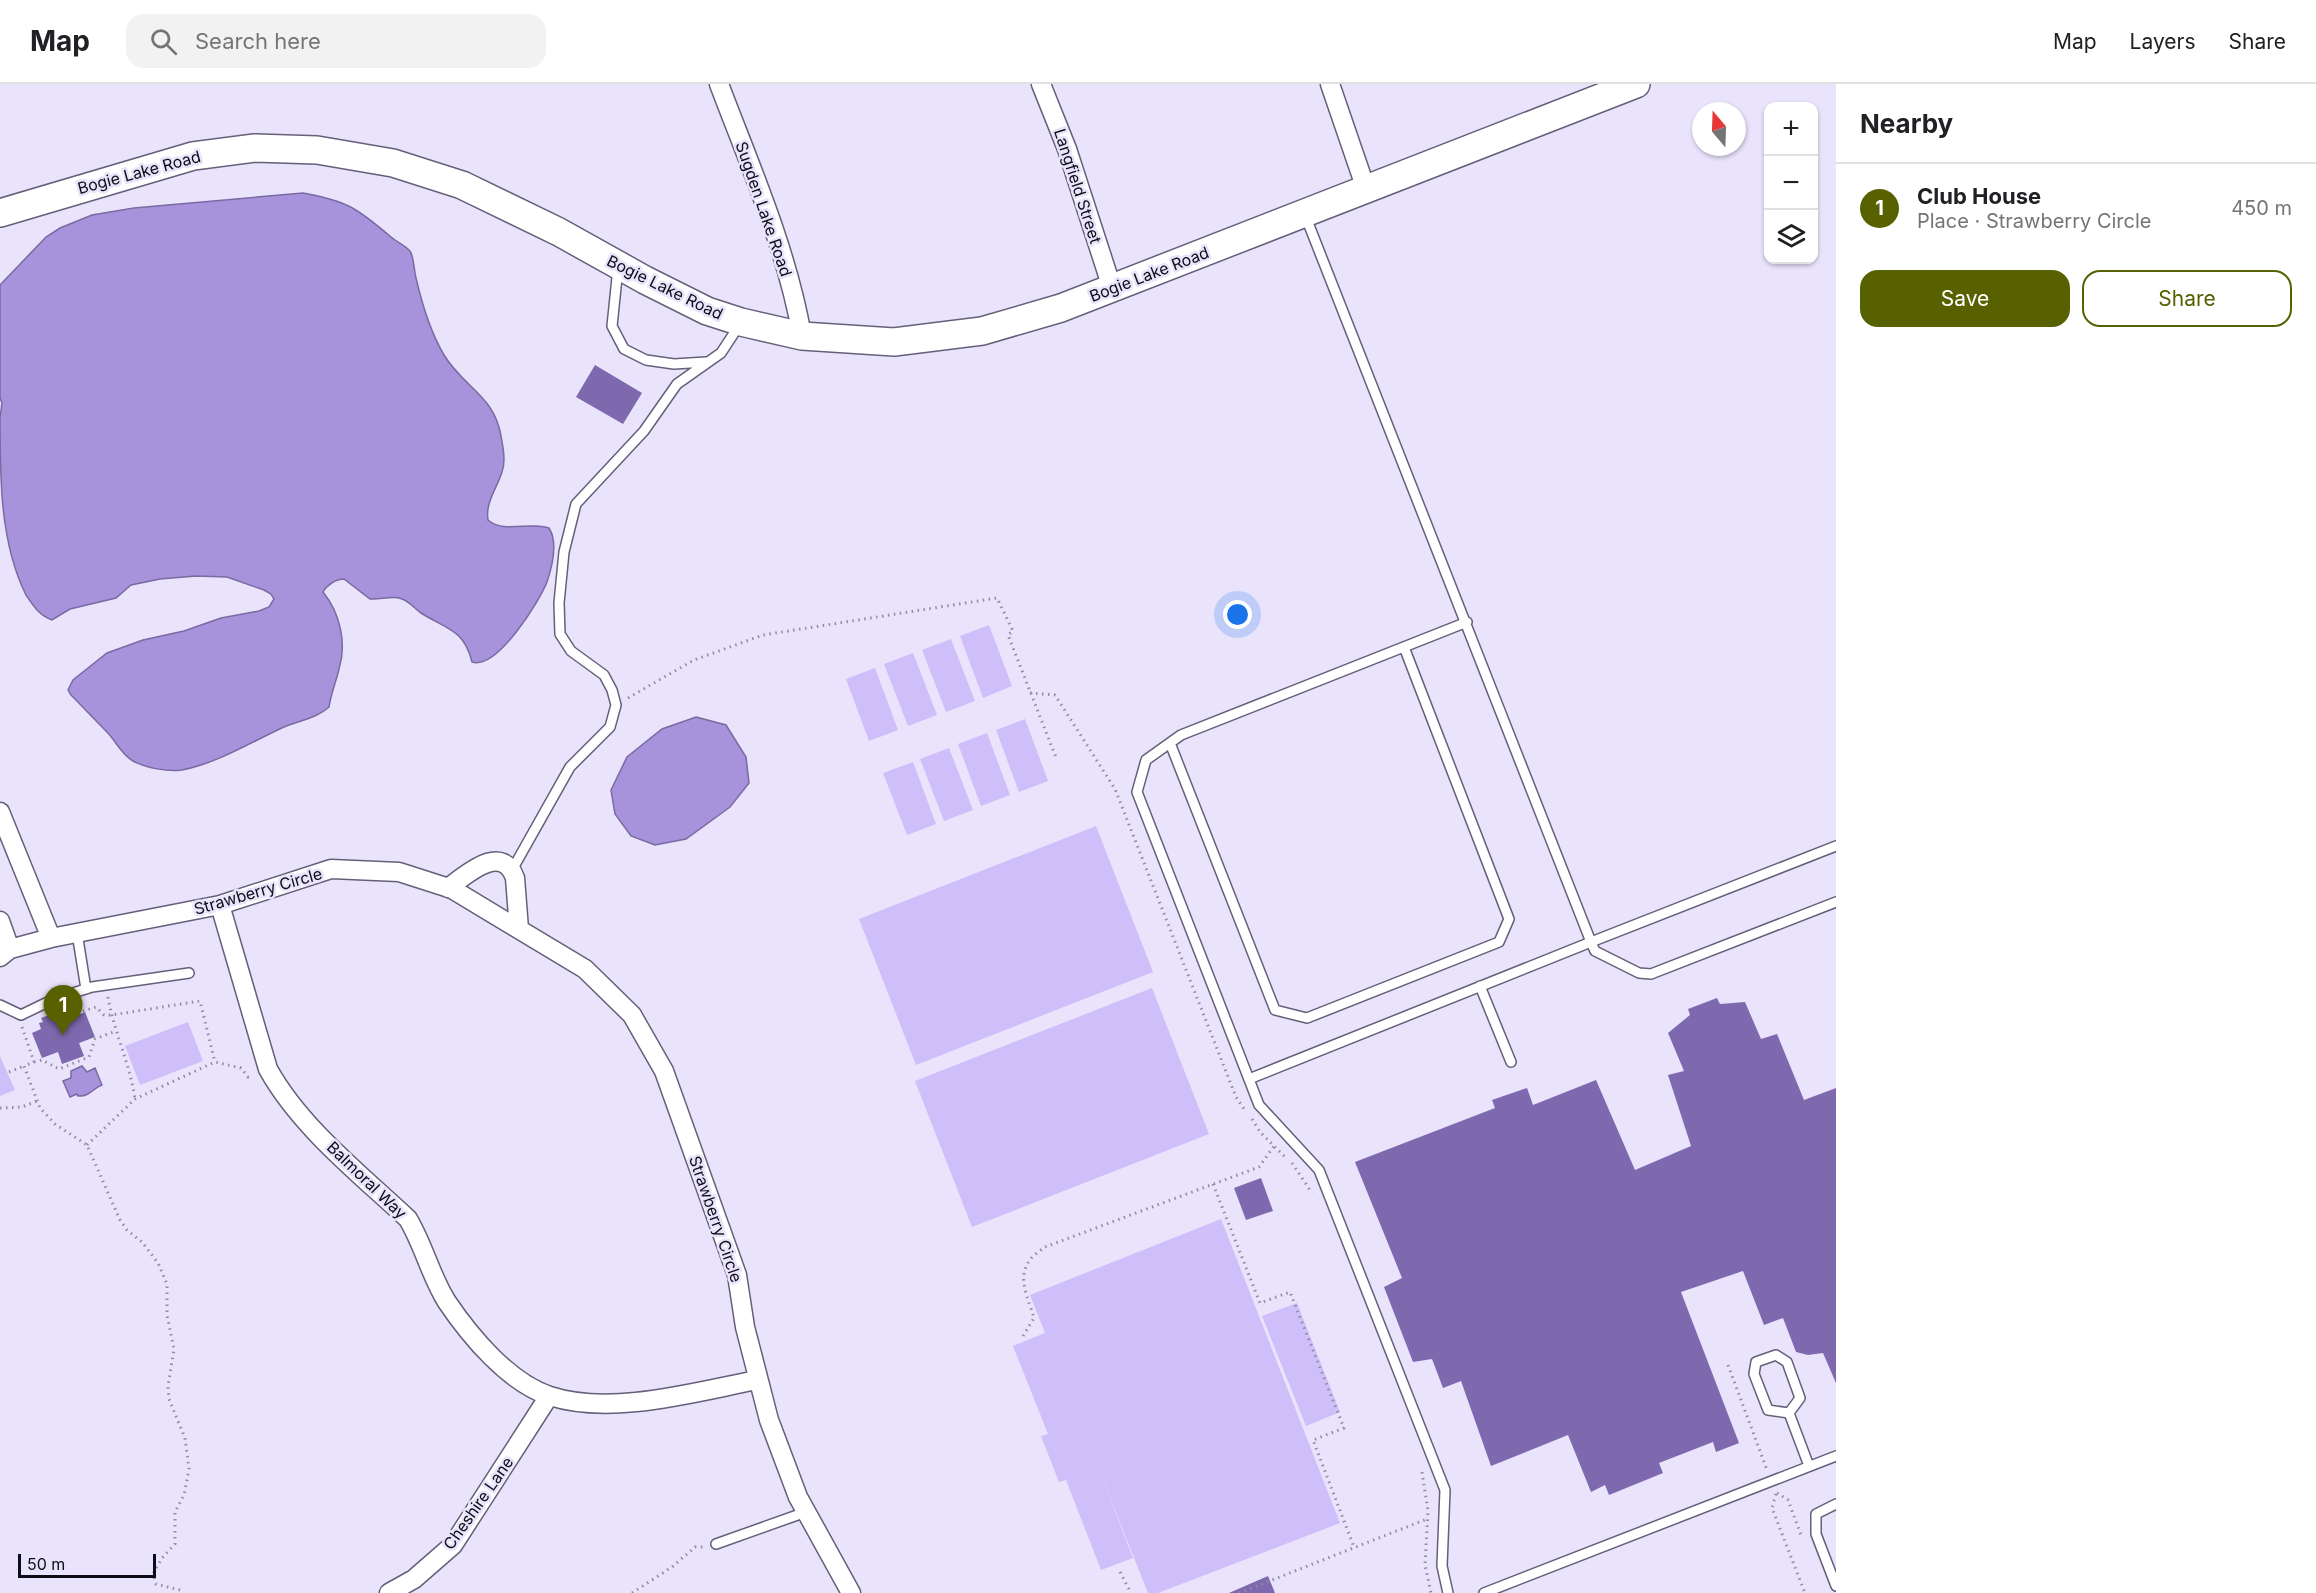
<!DOCTYPE html>
<html lang="en">
<head>
<meta charset="utf-8">
<style>
	:root { --surface:#fff; --page:#f2f2f2; --text:#202124; --muted:#757577; --line:#e0e0e0; --accent:#576100 }
	body { margin:0; font-family:Inter,sans-serif; background:var(--page); color:var(--text) }
	.controls { position:absolute; right:18px; top:18px; display:grid; overflow:hidden; border-radius:12px; box-shadow:0 2px 4px #0004 }
	.controls button { width:54px; height:54px; display:grid; place-items:center; padding:0; border:0; border-bottom:2px solid var(--line); background:var(--surface); color:var(--text); font:30px sans-serif }
	.compass { position:absolute; left:1692px; top:18px; width:54px; height:54px; border-radius:50%; background:var(--surface); box-shadow:0 2px 4px #0004; rotate:341deg }
	.scale { position:absolute; left:18px; bottom:15px; width:138px; box-sizing:border-box; padding-left:6px; border:3px solid #0e0c16; border-top:0; font-size:16px; line-height:21px; white-space:nowrap; color:#0e0c16; -webkit-text-stroke:4px #e9e3fc; paint-order:stroke }
	.you { position:absolute; left:1238px; top:531px; width:21px; height:21px; margin:-15px; border:4px solid #fff; border-radius:50%; background:#1a73e8; box-shadow:0 0 0 9px #1a73e833 }
	.badge { display:grid; place-items:center; width:39px; height:39px; border-radius:50%; background:var(--accent); color:#fff; font-size:20px; font-weight:700 }
	.pin { position:absolute; translate:-50% -50px; filter:drop-shadow(0 2px 3px #0008) }
	.pin::after { content:''; position:absolute; top:32px; width:21px; height:18px; background:inherit; clip-path:polygon(0 0,100% 0,50% 100%) }
	.list { margin:0; padding:0; list-style:none }
	h2 { display:flex; justify-content:space-between; align-items:center; height:78px; margin:0; padding:0 24px; font-size:26px }
	h2 small { font-size:20px; font-weight:400; color:var(--muted) }
	.list li { display:grid; grid-template-columns:39px 1fr auto; gap:18px; align-items:center; box-sizing:border-box; height:90px; padding:0 24px; border-top:2px solid var(--line) }
	.list b { display:block; font-size:22px; white-space:nowrap }
	.list p { margin:0; font-size:20px; white-space:nowrap; color:var(--muted) }
	.list em { font-size:20px; font-style:normal; color:var(--muted) }
	.actions { display:flex; gap:12px; padding:18px 24px }
	.actions a { flex:1; padding:14px 0; border:2px solid var(--accent); border-radius:18px; text-align:center; font-size:21px; color:var(--accent) }
	.actions .main { background:var(--accent); color:#fff }
	.icon { flex:none; width:33px; height:33px; fill:none; stroke:currentColor; stroke-width:2; stroke-linecap:round; stroke-linejoin:round }
	.map { position:relative; flex:none; width:1836px; height:1509px; overflow:hidden }
	header { display:flex; align-items:center; gap:36px; box-sizing:border-box; height:84px; padding:0 30px; background:var(--surface); border-bottom:2px solid var(--line) }
	header strong { font-size:28px }
	nav { display:flex; gap:33px; margin-inline-start:auto; font-size:21px }
	.search { width:420px; height:54px; background:var(--page); display:flex; align-items:center; gap:15px; box-sizing:border-box; padding:0 21px; border-radius:18px; color:var(--muted); font-size:22px }
	main { display:flex }
	aside { flex:1; background:var(--surface) }
	.map>svg:first-child { display:block }
	.green { fill:#cebffb }
	.water { fill:#a793dc; stroke:#796aa1; stroke-width:1.5 }
	.building { fill:#7e69af }
	.lines { fill:none; stroke-linecap:round; stroke-linejoin:round }
	.lane-casing { stroke:#655f79; stroke-width:12 }
	.street-casing { stroke:#655f79; stroke-width:21 }
	.secondary-casing { stroke:#655f79; stroke-width:30 }
	.path { stroke:#918c9f; stroke-width:3; stroke-dasharray:1.5 4.5; stroke-linecap:butt }
	.lane { stroke:#fff; stroke-width:9 }
	.street { stroke:#fff; stroke-width:18 }
	.secondary { stroke:#fff; stroke-width:27 }
	.labels { text-anchor:middle; dominant-baseline:central; stroke-width:5; stroke-linejoin:round; paint-order:stroke }
	.street-label { font-size:16px; fill:#0e0c16; stroke:#e9e3fc }
</style>
</head>
<body>
<header>
<strong>Map</strong>
<div class="search"><svg class="icon" aria-label="search" viewBox="0 0 24 24"><circle cx="10" cy="10" r="6"/><path d="M15 15l6 6"/></svg>Search here</div>
<nav><a>Map</a><a>Layers</a><a>Share</a></nav>
</header>
<main>
<div class="map">
<svg width="1836" height="1509" viewBox="0 0 1836 1509">
	<rect width="100%" height="100%" fill="#e9e3fc"/>
	<path class="green" d="M989,541L1012,602L983,614L960,552Z
		M951,555L975,617L946,628L922,566Z
		M913,569L937,631L908,642L884,580Z
		M875,584L898,646L869,657L846,595Z
		M1025,635L1048,697L1019,708L996,646Z
		M987,649L1010,711L981,722L958,660Z
		M949,664L973,726L944,737L920,675Z
		M913,678L936,740L907,751L883,689Z
		M1096,742L1153,888L916,981L859,835Z
		M1152,904L1209,1050L972,1143L915,997Z
		M188,938L203,977L140,1001L125,962Z
		M0,972L15,1006L0,1012Z
		M1221,1135L1340,1439L1158,1509H1148L1100,1388L1133,1474L1101,1486L1066,1396L1059,1398L1041,1352L1048,1350L1013,1262L1045,1249L1030,1211Z
		M1297,1219L1340,1328L1306,1342L1262,1232Z"/>
	<path class="water" d="M303,109C348,117 358,125 391,153C397,158 406,162 410,167C414,173 414,187 416,194C422,220 431,249 444,271C464,304 494,311 501,352C503,363 506,377 502,388C497,404 485,419 488,436C504,450 530,437 549,444C558,458 552,483 547,498C539,518 497,586 472,578C464,545 446,545 421,529C415,525 409,517 402,515C393,511 380,516 370,515L344,495C336,495 327,501 323,508C340,529 347,559 339,585C336,598 331,609 329,623C317,634 298,637 284,643C251,658 218,679 182,686C168,688 146,684 133,677C121,670 116,657 106,647C94,635 83,623 71,611L68,606L73,596L107,569L143,556L184,547L221,534L259,527L269,523L274,515L271,510L264,506L227,493L196,492L160,495L131,501L116,514L70,525L52,536C39,531 34,523 26,511C0,459 0,394 0,334L2,319L0,314V201L46,153L60,144L92,131L134,124Z
		M696,633L726,641L746,673L749,699L730,723L686,755L655,761L631,752L615,730L611,706L627,673L662,645Z
		M82,982L87,988L95,984L102,1001C93,1004 90,1013 78,1012L77,1010L70,1013L63,997L71,994V987Z"/>
	<path class="building" d="M595,281L642,309L623,340L576,313Z
		M1717,914L1720,920L1745,918L1761,955L1777,950L1804,1016L1836,1004V1299L1823,1269L1808,1271L1796,1268L1783,1234L1764,1241L1743,1187L1681,1208L1739,1359L1716,1368L1713,1358L1659,1379L1663,1389L1609,1411L1605,1401L1591,1408L1568,1351L1491,1382L1461,1297L1443,1304L1432,1275L1413,1278L1384,1203L1402,1194L1355,1078L1495,1024L1492,1016L1527,1004L1533,1021L1596,996L1635,1086L1691,1062L1668,991L1684,987L1668,949L1690,931L1688,925Z
		M68,924L70,928L76,925L78,931L85,928L95,953L79,959L84,972L62,980L58,968L42,974L32,949L41,945L39,939L43,938L41,934Z
		M1261,1094L1273,1127L1246,1136L1234,1104Z
		M1268,1492L1275,1509H1229Z"/>
	<g class="lines">
		<g class="lane-casing">
			<path id="lane" d="M1305,131L1591,858L1836,762
				M618,184L612,242L624,265L646,276L674,280L706,278
				M1170,659L1275,926L1307,934L1499,858L1509,835L1404,563
				M512,786L570,683L610,643L616,621L612,606L604,591L571,567L560,550L559,519L564,468L576,420L644,347L677,300L721,269L740,240
				M77,849L86,905
				M1480,902L1511,978
				M0,921L21,931L54,915L92,903L189,889
				M1249,995L1591,858L1595,867L1639,889L1651,890L1836,818
				M1789,1329L1768,1326L1754,1290L1756,1278L1776,1271L1787,1278L1800,1314L1789,1329L1809,1382
				M1836,1420L1816,1430V1450L1836,1502
				M716,1460L806,1428
				M1448,1509L1442,1482L1445,1406L1319,1086L1259,1021L1137,708L1146,676L1181,651L1467,538
				M1484,1509L1836,1372"/>
		</g>
		<g class="street-casing">
			<path id="street" d="M719,0C750,82 787,165 802,252
				M1041,0L1067,65L1112,204
				M1330,0L1366,105
				M0,728L51,854
				M448,804C467,790 502,758 515,794L519,845
				M220,821L268,985C300,1043 360,1090 408,1135C424,1162 431,1193 447,1218C470,1252 509,1299 550,1312C611,1332 695,1308 757,1296
				M0,837L10,865
				M0,873L10,865L51,854L220,821L331,785L399,788L452,805L585,885L632,931L664,987L737,1191L745,1243L769,1336L798,1413L851,1509
				M389,1509L414,1495L453,1461L549,1312"/>
		</g>
		<g class="secondary-casing">
			<path id="secondary" d="M0,129L193,72L255,64L317,66L393,79L462,101L559,148L645,196L707,227L741,238L802,252L894,258L982,247L1061,224L1636,0"/>
		</g>
		<path class="path" d="M1030,609L1055,611L1115,705L1236,1013L1244,1025
			M628,614L694,576L763,551L997,514L1013,547L1008,551L1057,676
			M108,913C114,948 130,980 135,1015
			M77,929L96,923L104,931H112L200,917L215,978
			M22,943L34,978L24,982L40,1024L55,1040L87,1061L120,1136L127,1146L142,1158L158,1179L167,1200V1231L174,1265L168,1302L169,1315L185,1354L189,1385L184,1411L175,1428V1460L162,1474L153,1490L156,1500L180,1506L183,1509
			M34,978L42,976L59,985L89,973L95,955L116,947
			M9,988L24,982
			M0,1024L22,1023L37,1017
			M1252,1035L1260,1048L1287,1075
			M87,1061L135,1015L215,978L241,984L248,993L252,991
			M1292,1079L1312,1109
			M1213,1100L1260,1219L1290,1208L1344,1344L1313,1356L1354,1463
			M1023,1252L1034,1234C1029,1216 1016,1194 1030,1176C1033,1171 1040,1167 1045,1163L1259,1083L1274,1062
			M1728,1281L1767,1386
			M1422,1388L1428,1427L1425,1481L1431,1509
			M1777,1409L1788,1416L1801,1451
			M1776,1410L1772,1424L1805,1509
			M1120,1488L1131,1509
			M632,1509L672,1483L695,1463H704
			M1239,1509L1427,1435"/>
		<use href="#lane" class="lane"/>
		<use href="#street" class="street"/>
		<use href="#secondary" class="secondary"/>
	</g>
	<g class="labels">
		<g class="street-label">
			<text transform="translate(139 88) rotate(-15)">Bogie Lake Road</text>
			<text transform="translate(1078 102) rotate(72)">Langfield Street</text>
			<text transform="translate(764 125) rotate(71)">Sugden Lake Road</text>
			<text transform="translate(1149 190) rotate(-21)">Bogie Lake Road</text>
			<text transform="translate(665 203) rotate(26)">Bogie Lake Road</text>
			<text transform="translate(258 807) rotate(-16)">Strawberry Circle</text>
			<text transform="translate(367 1096) rotate(44)">Balmoral Way</text>
			<text transform="translate(716 1135) rotate(71)">Strawberry Circle</text>
			<text transform="translate(478 1419) rotate(-55)">Cheshire Lane</text>
		</g>
	</g>
</svg>
<div class="controls">
<button>+</button>
<button>−</button>
<button><svg class="icon" aria-label="layers" viewBox="0 0 24 24"><path d="M12 4l9 5-9 5-9-5zM3 14l9 5 9-5"/></svg></button>
</div>
<svg class="compass" viewBox="-18 -18 36 36"><path d="M0-13l5 13h-10z" fill="#e53935"/><path d="M0 13l5-13h-10z" fill="#757577"/></svg>
<div class="scale">50 m</div>
<div class="you"></div>
<div class="pin badge" style="left:63px;top:951px">1</div>
</div>
<aside>
<h2>Nearby<small></small></h2>
<ul class="list">
<li><span class="badge">1</span><div><b>Club House</b><p>Place · Strawberry Circle</p></div><em>450 m</em></li>
</ul>
<div class="actions"><a class="main">Save</a><a>Share</a></div>
</aside>
</main>
</body>
</html>
